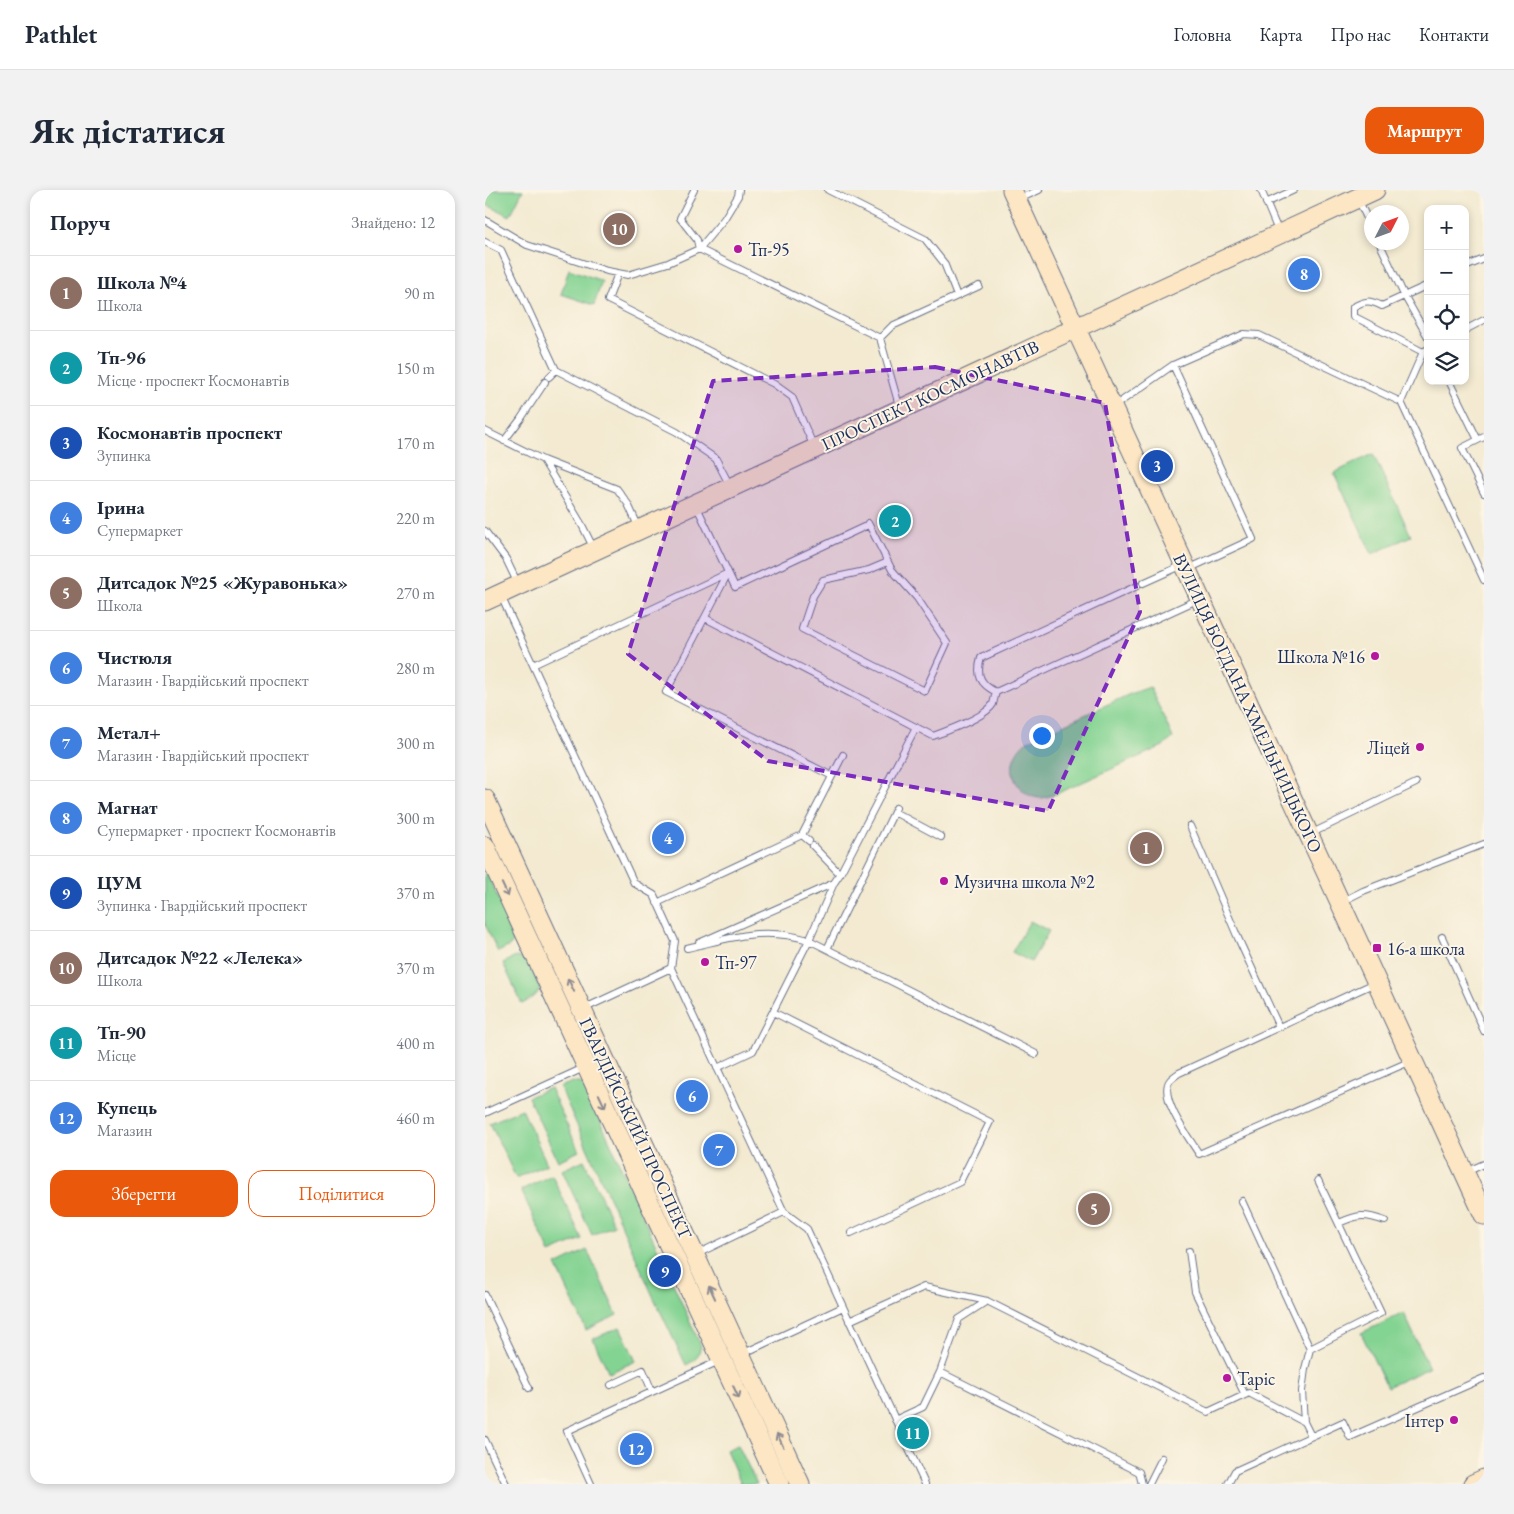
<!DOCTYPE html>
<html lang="uk">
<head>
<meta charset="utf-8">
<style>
	:root { --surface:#fff; --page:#f2f2f3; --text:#1f2937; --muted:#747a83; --line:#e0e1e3; --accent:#ea580c }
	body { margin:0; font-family:"EB Garamond",serif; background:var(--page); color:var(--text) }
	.controls { position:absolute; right:15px; top:15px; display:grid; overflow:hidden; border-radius:10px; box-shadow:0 2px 8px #0003 }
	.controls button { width:45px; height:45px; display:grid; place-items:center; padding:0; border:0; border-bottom:1px solid var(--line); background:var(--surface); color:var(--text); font:25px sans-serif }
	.compass { position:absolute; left:879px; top:15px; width:45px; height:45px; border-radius:50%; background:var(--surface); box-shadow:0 2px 8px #0003; rotate:48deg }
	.you { position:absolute; left:556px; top:545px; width:18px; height:18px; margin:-12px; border:4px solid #fff; border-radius:50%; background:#1a73e8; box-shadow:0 0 0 8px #1a73e833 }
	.badge { display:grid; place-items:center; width:32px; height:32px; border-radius:50%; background:var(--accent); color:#fff; font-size:16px; font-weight:700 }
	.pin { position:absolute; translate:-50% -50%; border:2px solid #fff; box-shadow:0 1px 5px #0006 }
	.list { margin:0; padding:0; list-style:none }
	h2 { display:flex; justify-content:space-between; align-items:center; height:65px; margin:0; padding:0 20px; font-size:21px }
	h2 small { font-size:16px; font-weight:400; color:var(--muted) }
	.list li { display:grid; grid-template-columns:32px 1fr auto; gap:15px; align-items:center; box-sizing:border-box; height:75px; padding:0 20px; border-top:1px solid var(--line) }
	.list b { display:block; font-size:19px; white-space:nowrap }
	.list p { margin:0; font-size:16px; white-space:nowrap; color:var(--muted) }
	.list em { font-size:16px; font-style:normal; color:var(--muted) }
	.actions { display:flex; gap:10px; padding:15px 20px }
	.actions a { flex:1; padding:11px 0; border:1px solid var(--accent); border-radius:15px; text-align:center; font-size:18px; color:var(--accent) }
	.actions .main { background:var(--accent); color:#fff }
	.icon { flex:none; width:28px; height:28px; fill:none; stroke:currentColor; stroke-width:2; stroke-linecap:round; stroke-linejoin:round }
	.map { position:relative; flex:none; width:999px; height:1294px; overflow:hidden; border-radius:15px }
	header { display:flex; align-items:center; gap:30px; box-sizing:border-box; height:70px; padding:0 25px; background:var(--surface); border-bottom:1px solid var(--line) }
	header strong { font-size:24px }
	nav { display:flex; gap:28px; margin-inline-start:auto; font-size:18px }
	.intro { display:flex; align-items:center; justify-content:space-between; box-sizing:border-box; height:120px; padding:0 30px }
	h1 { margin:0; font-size:35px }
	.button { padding:12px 22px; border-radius:15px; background:var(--accent); color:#fff; font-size:18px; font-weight:700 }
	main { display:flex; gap:30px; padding:0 30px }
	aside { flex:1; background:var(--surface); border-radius:15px; box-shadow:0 2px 8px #0003 }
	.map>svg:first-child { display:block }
	.green { fill:#83d392; stroke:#4f8178 }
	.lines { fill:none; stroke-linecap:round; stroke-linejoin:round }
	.lane-casing { stroke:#677086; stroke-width:8 }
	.secondary-casing { stroke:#677086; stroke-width:21 }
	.lane { stroke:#fff; stroke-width:6 }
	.secondary { stroke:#fce6c4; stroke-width:19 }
	.oneway { stroke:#8c8a91 }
	.marked { fill:#7b2cbf; fill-opacity:0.2; stroke:#7b2cbf; stroke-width:4; stroke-dasharray:10 6; stroke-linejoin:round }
	.poi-dot { fill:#b5179e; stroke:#fcf5e5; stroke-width:2 }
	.labels { text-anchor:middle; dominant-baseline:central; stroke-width:4; stroke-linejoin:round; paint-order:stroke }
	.poi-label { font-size:18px; fill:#1b2f5e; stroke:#fcf5e5; text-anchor:start }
	.street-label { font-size:18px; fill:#1b2f5e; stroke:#fcf5e5 }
</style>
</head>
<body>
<header>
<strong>Pathlet</strong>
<nav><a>Головна</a><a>Карта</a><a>Про нас</a><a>Контакти</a></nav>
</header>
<div class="intro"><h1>Як дістатися</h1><a class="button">Маршрут</a></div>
<main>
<aside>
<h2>Поруч<small>Знайдено: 12</small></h2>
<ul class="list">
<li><span class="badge" style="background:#8d6e63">1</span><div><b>Школа №4</b><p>Школа</p></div><em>90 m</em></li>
<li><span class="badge" style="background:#0f9aa8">2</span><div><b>Тп-96</b><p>Місце · проспект Космонавтів</p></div><em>150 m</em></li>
<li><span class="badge" style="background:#1a4fb4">3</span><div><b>Космонавтів проспект</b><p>Зупинка</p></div><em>170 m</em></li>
<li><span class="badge" style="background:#3f7fe0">4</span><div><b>Ірина</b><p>Супермаркет</p></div><em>220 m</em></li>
<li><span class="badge" style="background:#8d6e63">5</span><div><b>Дитсадок №25 «Журавонька»</b><p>Школа</p></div><em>270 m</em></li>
<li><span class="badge" style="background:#3f7fe0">6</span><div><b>Чистюля</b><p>Магазин · Гвардійський проспект</p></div><em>280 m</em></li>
<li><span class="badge" style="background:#3f7fe0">7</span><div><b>Метал+</b><p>Магазин · Гвардійський проспект</p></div><em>300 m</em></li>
<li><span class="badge" style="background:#3f7fe0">8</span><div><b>Магнат</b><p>Супермаркет · проспект Космонавтів</p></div><em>300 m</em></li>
<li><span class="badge" style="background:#1a4fb4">9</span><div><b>ЦУМ</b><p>Зупинка · Гвардійський проспект</p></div><em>370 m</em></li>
<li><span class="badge" style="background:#8d6e63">10</span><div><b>Дитсадок №22 «Лелека»</b><p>Школа</p></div><em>370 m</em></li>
<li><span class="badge" style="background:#0f9aa8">11</span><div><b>Тп-90</b><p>Місце</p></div><em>400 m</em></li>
<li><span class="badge" style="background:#3f7fe0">12</span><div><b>Купець</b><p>Магазин</p></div><em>460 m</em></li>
</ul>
<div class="actions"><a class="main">Зберегти</a><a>Поділитися</a></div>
</aside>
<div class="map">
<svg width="999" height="1294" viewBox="0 0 999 1294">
	<rect width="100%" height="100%" fill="#fcf5e5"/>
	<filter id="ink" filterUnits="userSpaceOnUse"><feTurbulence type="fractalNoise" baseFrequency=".02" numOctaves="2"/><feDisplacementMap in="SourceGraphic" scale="10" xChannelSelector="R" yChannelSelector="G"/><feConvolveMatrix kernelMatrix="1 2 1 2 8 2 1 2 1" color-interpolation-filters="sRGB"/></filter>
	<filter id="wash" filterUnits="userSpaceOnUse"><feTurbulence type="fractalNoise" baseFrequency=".0096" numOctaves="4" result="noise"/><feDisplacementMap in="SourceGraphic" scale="20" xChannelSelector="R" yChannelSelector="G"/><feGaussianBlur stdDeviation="1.12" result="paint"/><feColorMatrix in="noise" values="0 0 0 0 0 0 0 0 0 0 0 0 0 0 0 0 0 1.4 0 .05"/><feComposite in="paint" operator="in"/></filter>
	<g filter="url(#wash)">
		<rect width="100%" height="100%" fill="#f3ead1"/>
		<path class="green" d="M0,0H38L25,26L0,14Z
			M84,79L117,91L109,115L76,104Z
			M888,264L926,346L887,364L849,283Z
			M665,497L688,548L678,556L571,604C566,605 561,608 556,608C550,608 545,606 541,603C522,589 524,566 541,552L645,504Z
			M0,679L31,748L25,756L13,762L0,734Z
			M545,731L564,741L546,772L527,762Z
			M31,767L42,770L55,798C52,807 44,810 37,814L18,773Z
			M88,892L99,894L216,1156C213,1168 211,1170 201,1175L167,1104L75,897Z
			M65,898L94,961L73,971L43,907Z
			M37,919L62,974L31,988L5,933Z
			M99,970L129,1035L107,1045L77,980Z
			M67,985L97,1049L65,1063L36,1000Z
			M102,1060L132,1125L101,1140L71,1075Z
			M919,1123L944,1178L902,1197L876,1143Z
			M135,1137L151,1171L124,1183L108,1149Z
			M253,1255L272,1294H256L241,1260Z"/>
	</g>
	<g filter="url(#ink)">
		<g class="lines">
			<g class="lane-casing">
				<path id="lane" d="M209,0L195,28L212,50L214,59L395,148L407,136L494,96
					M343,0L440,49L459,73L472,106
					M776,0L794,43
					M532,10L554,0
					M874,11L886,37
					M781,13L809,0
					M0,30L42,55L122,81L143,85L183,73L214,59L239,29L253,6L254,0
					M0,52L16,60L71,180L192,242L231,269L245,296
					M894,52L919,105L943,147
					M980,77L999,69
					M133,83L123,110L289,194L307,207L329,257
					M980,140L999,130
					M395,148L415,219
					M938,162L868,126V117C881,110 884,110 897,116L943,95
					M688,175L768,349L703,379
					M64,187L71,180
					M964,191L993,250L999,247
					M916,212L938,162L943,159
					M628,217L688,175L759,144L774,145L916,212L999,390
					M0,241L58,270L97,335L109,359
					M993,250L977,258L999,303
					M19,251L35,230L60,192
					M58,270L132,299L143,314L154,338
					M211,315L250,397L381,336L383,333L407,380L432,408L462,453L440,501L317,439L328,406L338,390L384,380L403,372
					M0,341L21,369L33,394
					M243,383L181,502L347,586
					M658,393L698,375
					M652,396L496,468C491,485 495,494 511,502L714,409
					M16,406L149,693L169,705L190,751L186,778L98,819
					M220,428L448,546C462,541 501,527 508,514C509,511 510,505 511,502
					M48,475L243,383
					M409,622L456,647
					M705,636L753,748L794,837
					M825,644L931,593
					M317,645L324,651
					M328,656L355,684
					M856,712L878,701L999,654
					M172,713L317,645L358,565
					M957,747L999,841
					M214,753L349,693L355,684L431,537
					M202,758C247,748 277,736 324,750L551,864
					M342,759L411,618
					M186,778L299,1022L322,1039L440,1294
					M890,793L694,883C690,886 684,889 683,894C677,912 704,948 714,964L926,871
					M288,822L505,932L475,992L366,1043
					M232,878L268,861L324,750L349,693
					M0,923L101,877
					M981,982L999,974
					M757,1011L825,1159
					M854,1033C874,1024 880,1024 900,1031
					M704,1061L710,1102L760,1205
					M212,1064L299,1022
					M0,1105L44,1198
					M364,1131L439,1097L502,1111L723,1222L764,1203L819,1232
					M257,1164L358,1117
					M455,1182L474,1129L502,1111
					M126,1195L158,1180L167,1201
					M410,1230L438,1217L455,1182L654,1282L657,1294
					M826,1246L819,1232L817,1201L820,1179L825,1159L896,1123L833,990
					M0,1250L21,1294
					M106,1294L82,1241L234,1171
					M664,1294L677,1268
					M743,1294L750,1281L858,1232L865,1247L999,1188"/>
			</g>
			<g class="secondary-casing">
				<path id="secondary" d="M527,0L999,1025
					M0,411L890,0
					M0,609L315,1294
					M0,656L294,1294
					M988,1294L999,1289"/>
			</g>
			<use href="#lane" class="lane"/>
			<use href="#secondary" class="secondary"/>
		</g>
		<defs><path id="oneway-shaft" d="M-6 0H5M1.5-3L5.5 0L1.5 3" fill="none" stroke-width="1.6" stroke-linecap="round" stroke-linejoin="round" transform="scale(1.25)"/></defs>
		<g class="oneway">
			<use href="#oneway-shaft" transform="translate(20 700) rotate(65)"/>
			<use href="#oneway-shaft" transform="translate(86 795) rotate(-115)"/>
			<use href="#oneway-shaft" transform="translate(117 911) rotate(65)"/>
			<use href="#oneway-shaft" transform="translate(227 1102) rotate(-115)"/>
			<use href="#oneway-shaft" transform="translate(251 1202) rotate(65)"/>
			<use href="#oneway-shaft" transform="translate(295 1250) rotate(-115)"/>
		</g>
	</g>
	<path class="marked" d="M450,177L620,213L655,422L563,621L283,571L143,464L228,191Z"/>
	<g class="poi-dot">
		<circle cx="253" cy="59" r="5"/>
		<circle cx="890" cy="466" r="5"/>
		<circle cx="935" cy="557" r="5"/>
		<circle cx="459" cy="691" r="5"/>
		<rect x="887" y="753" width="10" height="10" rx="2.5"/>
		<circle cx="220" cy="772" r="5"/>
		<circle cx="742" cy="1188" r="5"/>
		<circle cx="969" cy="1230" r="5"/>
	</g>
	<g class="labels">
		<g class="poi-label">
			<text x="263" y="59">Тп-95</text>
			<text x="880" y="466" text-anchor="end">Школа №16</text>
			<text x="925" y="557" text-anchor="end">Ліцей</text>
			<text x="469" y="691">Музична школа №2</text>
			<text x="902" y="758">16-а школа</text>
			<text x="230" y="772">Тп-97</text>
			<text x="752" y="1188">Таріс</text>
			<text x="959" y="1230" text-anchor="end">Iнтер</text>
		</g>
		<g class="street-label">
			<text transform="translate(445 205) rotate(-25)">ПРОСПЕКТ КОСМОНАВТІВ</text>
			<text transform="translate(763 513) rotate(65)">ВУЛИЦЯ БОГДАНА ХМЕЛЬНИЦЬКОГО</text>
			<text transform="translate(151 938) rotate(65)">ГВАРДІЙСЬКИЙ ПРОСПЕКТ</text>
		</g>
	</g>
</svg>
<div class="controls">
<button>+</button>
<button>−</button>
<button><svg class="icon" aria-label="locate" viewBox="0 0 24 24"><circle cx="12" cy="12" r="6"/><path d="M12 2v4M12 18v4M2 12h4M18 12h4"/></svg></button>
<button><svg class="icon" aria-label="layers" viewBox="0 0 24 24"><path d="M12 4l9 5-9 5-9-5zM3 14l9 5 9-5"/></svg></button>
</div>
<svg class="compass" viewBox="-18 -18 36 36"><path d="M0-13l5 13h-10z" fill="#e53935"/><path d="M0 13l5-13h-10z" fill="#747a83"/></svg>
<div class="you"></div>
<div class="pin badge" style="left:661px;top:658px;background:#8d6e63">1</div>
<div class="pin badge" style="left:410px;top:331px;background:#0f9aa8">2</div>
<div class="pin badge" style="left:672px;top:276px;background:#1a4fb4">3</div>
<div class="pin badge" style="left:183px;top:648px;background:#3f7fe0">4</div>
<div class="pin badge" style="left:609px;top:1019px;background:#8d6e63">5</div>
<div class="pin badge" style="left:207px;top:906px;background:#3f7fe0">6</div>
<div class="pin badge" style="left:234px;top:960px;background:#3f7fe0">7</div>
<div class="pin badge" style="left:819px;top:84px;background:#3f7fe0">8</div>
<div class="pin badge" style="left:180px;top:1081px;background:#1a4fb4">9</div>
<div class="pin badge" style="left:134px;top:39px;background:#8d6e63">10</div>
<div class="pin badge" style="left:428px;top:1243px;background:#0f9aa8">11</div>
<div class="pin badge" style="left:151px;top:1259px;background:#3f7fe0">12</div>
</div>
</main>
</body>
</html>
